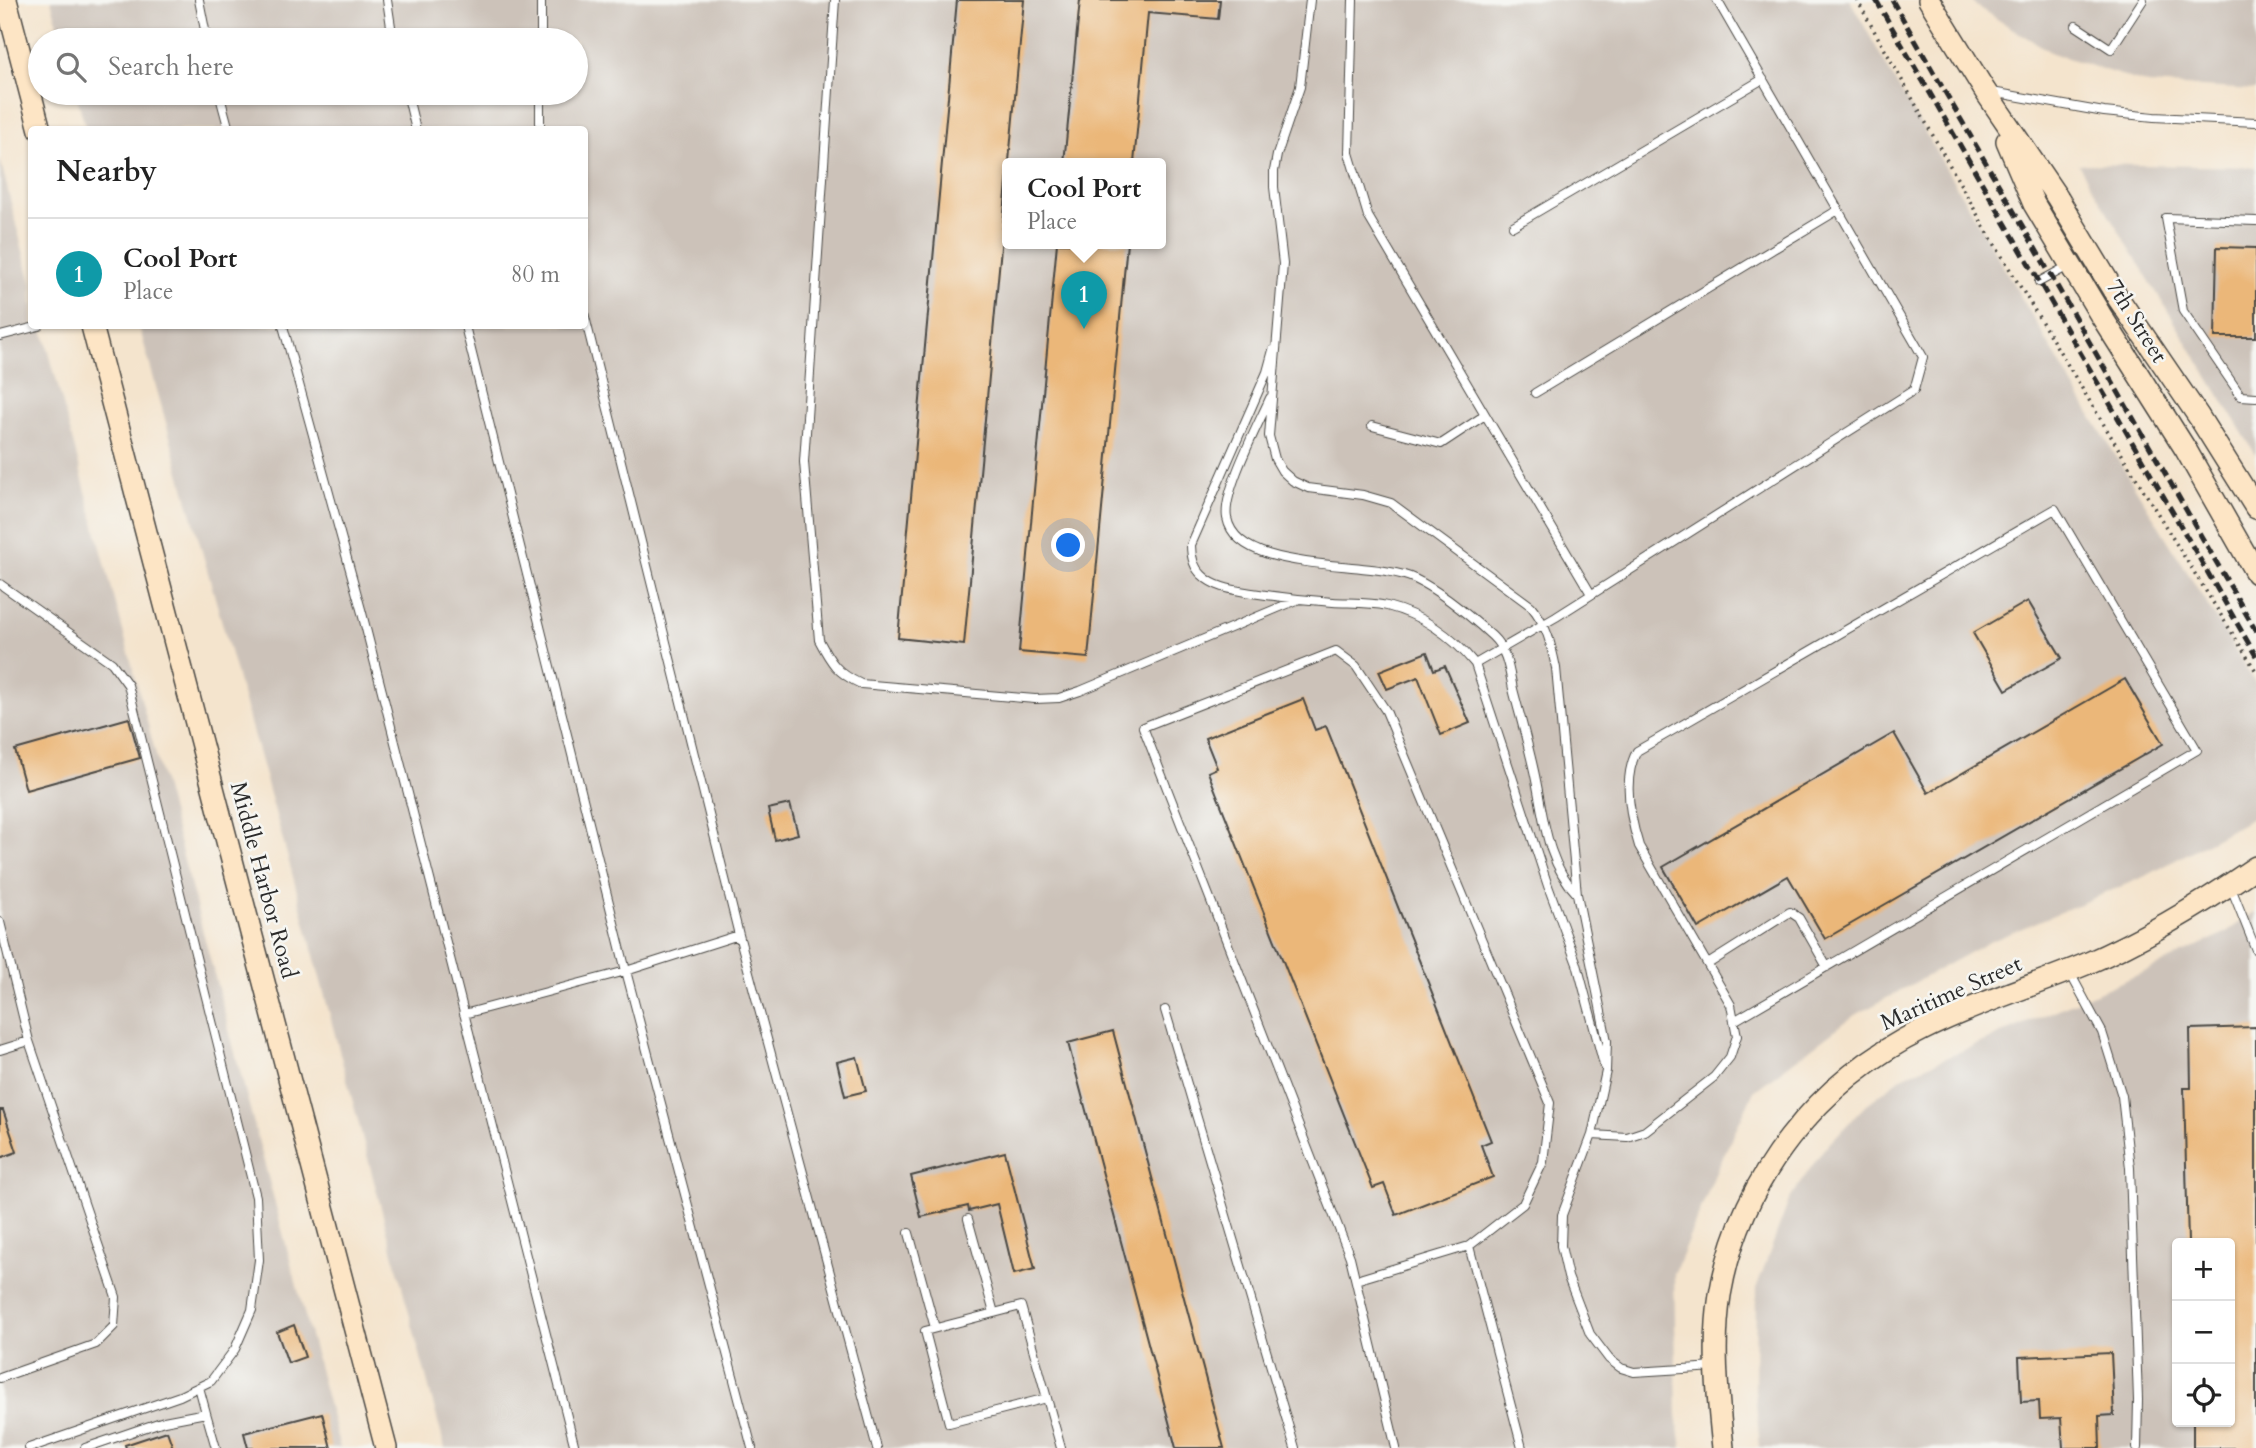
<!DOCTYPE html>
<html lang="en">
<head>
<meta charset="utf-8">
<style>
	:root { --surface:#fff; --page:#f2f2f2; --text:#222; --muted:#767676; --line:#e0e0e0; --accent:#1a73e8 }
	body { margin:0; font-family:Cardo,serif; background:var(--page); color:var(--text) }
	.controls { position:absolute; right:21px; bottom:21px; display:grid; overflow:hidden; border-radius:7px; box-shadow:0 2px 5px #0004 }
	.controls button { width:63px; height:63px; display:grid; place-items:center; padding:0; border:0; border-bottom:2px solid var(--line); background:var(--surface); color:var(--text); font:35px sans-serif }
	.you { position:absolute; left:1069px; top:546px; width:24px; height:24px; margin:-18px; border:5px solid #fff; border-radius:50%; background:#1a73e8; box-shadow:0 0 0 10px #1a73e833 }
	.badge { display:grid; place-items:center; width:46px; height:46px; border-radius:50%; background:var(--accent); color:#fff; font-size:23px; font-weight:700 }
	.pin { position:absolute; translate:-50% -58px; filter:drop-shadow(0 2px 4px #0008) }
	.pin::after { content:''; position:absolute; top:37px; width:24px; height:21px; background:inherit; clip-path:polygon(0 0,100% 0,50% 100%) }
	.popup { position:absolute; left:1002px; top:158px; width:164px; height:91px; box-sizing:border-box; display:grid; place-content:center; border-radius:7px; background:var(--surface); filter:drop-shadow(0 2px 5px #0005); font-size:23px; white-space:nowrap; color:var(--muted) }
	.popup b { font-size:26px; color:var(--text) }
	.popup::after { content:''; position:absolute; left:50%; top:100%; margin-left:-14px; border:14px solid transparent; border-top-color:var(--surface) }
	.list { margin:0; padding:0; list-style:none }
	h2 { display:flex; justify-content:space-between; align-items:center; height:91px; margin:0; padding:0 28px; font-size:30px }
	h2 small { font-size:23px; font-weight:400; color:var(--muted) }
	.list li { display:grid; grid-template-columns:46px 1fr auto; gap:21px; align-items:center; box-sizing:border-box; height:112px; padding:0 28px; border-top:2px solid var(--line) }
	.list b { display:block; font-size:26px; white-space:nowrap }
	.list p { margin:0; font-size:23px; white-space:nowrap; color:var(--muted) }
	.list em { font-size:23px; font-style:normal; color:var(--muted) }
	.icon { flex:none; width:38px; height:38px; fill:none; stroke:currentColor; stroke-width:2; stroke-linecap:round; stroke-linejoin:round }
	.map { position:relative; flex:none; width:2256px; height:1448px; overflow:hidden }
	.search { position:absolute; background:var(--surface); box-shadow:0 2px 5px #0004; left:28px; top:28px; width:560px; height:77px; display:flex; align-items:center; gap:18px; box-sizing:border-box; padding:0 24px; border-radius:38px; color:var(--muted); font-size:26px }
	.panel { position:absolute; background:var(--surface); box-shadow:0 2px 5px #0004; left:28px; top:126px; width:560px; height:203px; border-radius:7px }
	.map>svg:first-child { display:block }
	.industrial { fill:#ccc2b9; fill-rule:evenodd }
	.building { fill:#ebb779 }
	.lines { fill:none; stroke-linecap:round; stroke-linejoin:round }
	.lane-casing { stroke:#494743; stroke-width:10 }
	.secondary-casing { stroke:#494743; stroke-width:24 }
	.path { stroke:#494743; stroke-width:3.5; stroke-dasharray:2 5; stroke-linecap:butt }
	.lane { stroke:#fff; stroke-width:8 }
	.secondary { stroke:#fde5c5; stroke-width:21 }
	.rail { stroke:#2b2b2b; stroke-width:5; stroke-dasharray:10 5; stroke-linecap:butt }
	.labels { text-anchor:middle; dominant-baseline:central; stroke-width:5; stroke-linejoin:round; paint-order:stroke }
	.street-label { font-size:23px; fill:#2b2b2b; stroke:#f6f6f2 }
</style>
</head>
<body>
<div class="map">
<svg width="2256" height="1448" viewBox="0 0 2256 1448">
	<rect width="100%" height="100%" fill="#f6f6f2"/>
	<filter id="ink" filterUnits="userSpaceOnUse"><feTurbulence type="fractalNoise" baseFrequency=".0143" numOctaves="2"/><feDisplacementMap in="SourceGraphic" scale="14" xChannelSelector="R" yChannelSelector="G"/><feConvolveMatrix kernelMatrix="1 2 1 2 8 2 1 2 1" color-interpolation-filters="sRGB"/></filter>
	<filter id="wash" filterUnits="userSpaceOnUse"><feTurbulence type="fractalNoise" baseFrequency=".00686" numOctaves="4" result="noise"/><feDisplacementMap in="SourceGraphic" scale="28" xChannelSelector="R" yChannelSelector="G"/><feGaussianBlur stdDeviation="1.57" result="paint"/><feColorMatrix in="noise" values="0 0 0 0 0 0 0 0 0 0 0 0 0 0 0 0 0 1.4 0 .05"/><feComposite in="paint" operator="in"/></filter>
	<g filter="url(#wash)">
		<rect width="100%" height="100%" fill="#f4e4cd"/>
		<path class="industrial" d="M51,0H1850L1892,76L2076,391L2256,684V816L2148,875L1987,943L1852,1017L1754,1091L1718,1167L1674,1274L1677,1415L1682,1448H445L291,869L139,326H584V130L86,129L76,93H576V40H62ZM1007,163H1161V243H1007Z
			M1972,0H2256V90L2148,84L2052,53L1976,6Z
			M0,159L31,283L32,326H42L340,1448H0Z
			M2078,164L2256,167V455Z
			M2256,911V1448H1760L1755,1389L1756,1289L1790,1198L1823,1150L1866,1105L1904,1076L2149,970L2225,933ZM2177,1243H2230V1422H2177Z"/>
		<g id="blocks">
			<path class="building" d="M957,0H1024L964,645L898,638Z
				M1080,0H1220L1218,19L1148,13L1134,163H1064Z
				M1057,243H1127L1088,658L1019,652Z
				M2217,247L2256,248V337H2215Z
				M2028,601L2062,658L2006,690L1973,633Z
				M1427,652L1434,670L1445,666L1470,723L1441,735L1418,677L1387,689L1379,671Z
				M2125,679L2163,744L1825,939L1788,876L1698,928L1663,867L1894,733L1928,793Z
				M1303,699L1315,730L1326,726L1491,1141L1481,1145L1493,1177L1396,1215L1384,1184L1373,1188L1208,772L1217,768L1205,738Z
				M129,718L140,758L26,790L15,750Z
				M790,804L798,834L775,840L768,809Z
				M2256,1027V1448H2193V1422H2230V1243H2188L2184,1088H2191L2190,1029Z
				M1113,1031L1224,1448H1176L1068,1043Z
				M857,1057L866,1091L845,1096L837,1062Z
				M0,1110H3L17,1152L0,1158Z
				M1005,1152L1035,1269L1014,1274L997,1204L969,1211L968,1206L921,1217L911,1176Z
				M294,1325L305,1357L288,1363L277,1332Z
				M2111,1353L2114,1415L2099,1416L2100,1448H2063L2061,1418L2040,1419L2039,1401L2021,1402L2019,1357Z
				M322,1413L331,1448H248L244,1433Z
				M167,1431L173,1448H126L125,1445Z"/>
		</g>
	</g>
	<g filter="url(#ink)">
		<use href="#blocks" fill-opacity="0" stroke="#494743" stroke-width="2"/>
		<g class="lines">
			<g class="lane-casing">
				<path id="lane" d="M199,0L207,40
					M387,0L393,40
					M835,0L804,462L819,640C831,663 837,673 861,684L1035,699L1059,698L1080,691L1297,600
					M1310,0L1300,87L1277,155L1274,171V187L1283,264L1269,436L1275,459L1282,471L1293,481L1308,488L1363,495L1391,503L1531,606C1547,625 1551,644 1556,668L1577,894L1607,1041L1606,1071L1592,1135L1562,1215L1561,1246L1568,1277L1590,1334L1609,1359L1621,1368L1634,1372L1716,1367
					M1353,0L1349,153L1368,216L1591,594
					M2076,26L2111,49L2143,0
					M541,40V0
					M1992,92L2104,112L2154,117L2256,122
					M219,93L229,130
					M407,93L416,130
					M540,130V93
					M2256,221L2166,218L2183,311L2241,396L2256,397
					M1513,226L1763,79
					M2039,282L2068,266
					M584,313L739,935L877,1448
					M283,326L362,613L575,1448
					M465,326L626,971L752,1448
					M0,336L39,326
					M1273,350L1267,372L1191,545C1191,557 1193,567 1202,575C1215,588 1234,590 1252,593C1279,597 1305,600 1333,602C1350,603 1370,602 1387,606C1422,615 1452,636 1475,664L1548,886L1577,964L1604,1065
					M1535,393L1838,210
					M1270,398C1259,423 1222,493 1227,518C1238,576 1371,558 1415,579C1440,591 1471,617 1492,636C1507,650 1509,669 1513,689C1520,716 1528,744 1534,771C1544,815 1545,861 1577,894
					M1372,426L1441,444L1485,415
					M0,584L112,663L128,685L256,1197L259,1260L252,1310L235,1349L211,1381L180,1396L29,1448
					M1475,664L1556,617L1914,390L1923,357L1717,0
					M2230,885L2256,950
					M0,922L29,1041L116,1297L114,1326L96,1344L0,1378
					M1708,964L1790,912L1799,918L1827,967
					M2070,973L2102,1032L2122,1096L2130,1168L2138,1400L2137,1448
					M1165,1010L1295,1448
					M464,1014L626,971L739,935
					M0,1050L29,1041
					M1592,1135L1627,1137L1645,1131L1714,1077L1730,1057L1737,1036L1731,1005L1639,846C1630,817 1622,778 1637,751L2055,509L2197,750L1734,1021
					M968,1219L994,1313L1021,1306L1061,1448
					M909,1233L935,1328
					M1356,1280L1469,1246L1522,1448
					M994,1313L925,1331L949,1423L1047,1398
					M199,1387L206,1413
					M85,1448L164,1421L206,1413L216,1448
					M1396,1448L1350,1257L1143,727L1336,651L1356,666L1386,711L1550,1103L1543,1162L1523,1204L1469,1246"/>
			</g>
			<g class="secondary-casing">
				<path id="secondary" d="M6,0L40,130
					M1929,0L1985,91L2057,197L2118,298L2199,417L2256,508
					M2007,141L2034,204L2100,314L2186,450L2256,573
					M92,326L386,1448
					M1723,1448C1718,1397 1712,1346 1720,1295C1740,1178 1819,1080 1924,1029C1976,1003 2033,986 2086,964C2147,938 2202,904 2256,867"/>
			</g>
			<path class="path" d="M1857,0L1986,230L2172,537L2256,671"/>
			<use href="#lane" class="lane"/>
			<use href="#secondary" class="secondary"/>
			<path class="rail" d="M1876,0L2256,656
				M1892,0L2256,631"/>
		</g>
	</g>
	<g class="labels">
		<g class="street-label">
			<text transform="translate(2137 321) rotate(58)">7th Street</text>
			<text transform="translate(264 880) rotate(75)">Middle Harbor Road</text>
			<text transform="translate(1951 993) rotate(-24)">Maritime Street</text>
		</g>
	</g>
</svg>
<div class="controls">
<button>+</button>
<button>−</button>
<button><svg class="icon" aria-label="locate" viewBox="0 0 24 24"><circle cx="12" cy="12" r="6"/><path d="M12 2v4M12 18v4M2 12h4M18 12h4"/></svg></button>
</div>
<div class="you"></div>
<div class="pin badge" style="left:1084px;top:329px;background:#0f9aa8">1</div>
<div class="popup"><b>Cool Port</b>Place</div>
<div class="search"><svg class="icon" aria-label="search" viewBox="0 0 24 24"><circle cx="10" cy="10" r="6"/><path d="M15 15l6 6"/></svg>Search here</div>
<section class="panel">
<h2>Nearby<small></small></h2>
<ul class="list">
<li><span class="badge" style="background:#0f9aa8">1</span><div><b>Cool Port</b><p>Place</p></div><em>80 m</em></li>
</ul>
</section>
</div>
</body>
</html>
